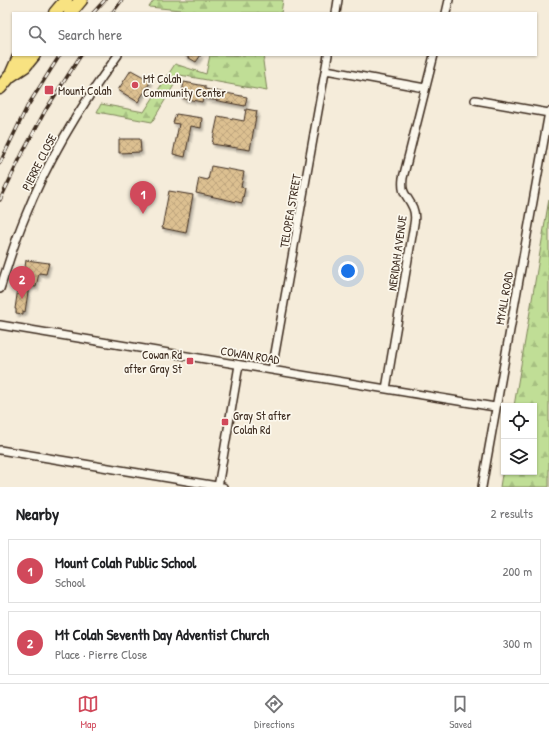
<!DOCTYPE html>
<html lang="en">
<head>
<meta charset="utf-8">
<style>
	:root { --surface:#fff; --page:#f6f6f6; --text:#202124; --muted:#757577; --line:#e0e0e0; --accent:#d1495b }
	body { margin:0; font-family:"Patrick Hand",sans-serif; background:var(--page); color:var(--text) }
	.controls { position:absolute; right:12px; bottom:12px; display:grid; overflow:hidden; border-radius:0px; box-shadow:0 1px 3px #0004 }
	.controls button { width:36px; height:36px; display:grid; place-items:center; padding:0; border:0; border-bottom:1px solid var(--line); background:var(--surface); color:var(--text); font:20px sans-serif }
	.you { position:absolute; left:348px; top:271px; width:14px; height:14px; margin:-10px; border:3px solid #fff; border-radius:50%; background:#1a73e8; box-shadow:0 0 0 6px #1a73e833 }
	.badge { display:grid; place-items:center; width:26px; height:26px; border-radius:50%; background:var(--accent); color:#fff; font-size:13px; font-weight:700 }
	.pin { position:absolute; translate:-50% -33px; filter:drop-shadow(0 1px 2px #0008) }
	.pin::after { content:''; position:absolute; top:21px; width:14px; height:12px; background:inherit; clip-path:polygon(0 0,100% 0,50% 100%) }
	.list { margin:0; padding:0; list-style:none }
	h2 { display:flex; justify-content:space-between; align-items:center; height:52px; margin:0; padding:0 16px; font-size:17px }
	h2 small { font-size:13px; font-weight:400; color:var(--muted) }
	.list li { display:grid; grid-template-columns:26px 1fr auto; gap:12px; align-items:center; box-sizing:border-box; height:64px; margin:0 8px 8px; padding:0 8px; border:1px solid var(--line); border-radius:0px }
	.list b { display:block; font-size:15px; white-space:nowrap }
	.list p { margin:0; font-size:13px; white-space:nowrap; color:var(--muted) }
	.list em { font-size:13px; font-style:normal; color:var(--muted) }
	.icon { flex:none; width:22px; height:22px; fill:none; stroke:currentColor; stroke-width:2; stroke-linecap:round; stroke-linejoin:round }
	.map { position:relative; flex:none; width:549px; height:487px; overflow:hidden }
	.search { position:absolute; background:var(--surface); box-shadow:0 1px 3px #0004; left:12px; right:12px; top:12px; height:44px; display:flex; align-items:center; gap:10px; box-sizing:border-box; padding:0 14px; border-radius:0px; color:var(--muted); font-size:15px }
	.sheet { height:196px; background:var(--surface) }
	nav { display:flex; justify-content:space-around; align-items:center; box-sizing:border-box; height:56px; border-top:1px solid var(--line); background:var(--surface); font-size:11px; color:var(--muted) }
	nav a { display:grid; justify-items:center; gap:2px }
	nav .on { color:var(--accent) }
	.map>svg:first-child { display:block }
	.forest { fill:url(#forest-firs); stroke:#7e845a }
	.building { fill:url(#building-cross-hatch); stroke:#3b2a1e; filter:url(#shadow) }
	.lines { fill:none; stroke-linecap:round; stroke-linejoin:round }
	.street-casing { stroke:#3b2a1e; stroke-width:10 }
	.primary-casing { stroke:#3b2a1e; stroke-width:15 }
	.street { stroke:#fbf7ec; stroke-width:7 }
	.primary { stroke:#f8e281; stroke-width:12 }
	.rail-casing { stroke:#3b2a1e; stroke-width:3.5 }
	.rail { stroke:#fbf7ec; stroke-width:2; stroke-dasharray:6; stroke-linecap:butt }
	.poi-dot { fill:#d1495b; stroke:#fbf7ec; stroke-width:1.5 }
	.labels { text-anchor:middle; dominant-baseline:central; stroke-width:3.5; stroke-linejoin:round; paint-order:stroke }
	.poi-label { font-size:12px; fill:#3b2a1e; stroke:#fbf7ec; text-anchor:start }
	.street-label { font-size:12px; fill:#3b2a1e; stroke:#fbf7ec }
</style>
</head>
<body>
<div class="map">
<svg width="549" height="487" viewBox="0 0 549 487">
	<defs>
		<pattern id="forest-firs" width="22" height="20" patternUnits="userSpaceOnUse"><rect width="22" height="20" fill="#c0de96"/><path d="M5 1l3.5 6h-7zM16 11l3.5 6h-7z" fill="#a6bf81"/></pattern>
		<pattern id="building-cross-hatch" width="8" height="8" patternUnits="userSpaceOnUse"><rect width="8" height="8" fill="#dcc091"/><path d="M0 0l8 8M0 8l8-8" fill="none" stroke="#bea57d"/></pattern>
		<filter id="shadow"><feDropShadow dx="2" dy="3" stdDeviation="1" flood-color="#0004"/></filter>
	</defs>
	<rect width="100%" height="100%" fill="#f5ecda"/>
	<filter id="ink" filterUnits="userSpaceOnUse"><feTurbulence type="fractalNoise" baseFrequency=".025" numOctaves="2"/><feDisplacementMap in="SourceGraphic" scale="8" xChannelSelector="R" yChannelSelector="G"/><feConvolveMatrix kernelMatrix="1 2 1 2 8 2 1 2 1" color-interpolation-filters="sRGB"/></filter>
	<g filter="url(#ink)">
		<path class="forest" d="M154,0H283L281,13H212L149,7Z
			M210,55H266L263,61L267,91L180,75L152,122L97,112L101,104L144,112L175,64L206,74Z
			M549,199V487H500L504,462V472H534V406H514Z"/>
		<path class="building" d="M184,55H201L196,62Z
			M131,70L151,81L138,102L118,90Z
			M184,82L205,86V89L247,97L245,106L203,98L202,102L181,98Z
			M246,109L257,111L250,150L212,144L218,116L244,121Z
			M176,114L202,118L201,128L191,126L185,157L173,154L179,124L173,123Z
			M119,139H140L141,152L119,153Z
			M211,166L244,172L241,187L245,188L242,203L196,193L199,178L208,180Z
			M169,191L193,195L186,233L162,228Z
			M26,260L49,263L46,274L39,273L36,287L29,286L25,312L23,311V314L16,313V309H15L18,288H22Z"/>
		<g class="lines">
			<g class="street-casing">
				<path id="street" d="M336,13L338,0
					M446,13L449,0
					M326,70L425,88
					M475,100L549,113
					M0,289C8,265 15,240 25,217C48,159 81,105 118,55
					M0,325L495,407
					M272,370L328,55
					M386,389L414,224C415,219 415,213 413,208C407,194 401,195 403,178L434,55
					M0,450L223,487
					M218,487L239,365
					M482,487L549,112"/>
			</g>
			<g class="primary-casing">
				<path id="primary" d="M55,13L66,0
					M70,13L81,0
					M11,75L18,59L21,55
					M0,88L10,76L25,66L34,55"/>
			</g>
			<use href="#street" class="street"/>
			<use href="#primary" class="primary"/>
			<g class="rail-casing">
				<path id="rail" d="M93,13L105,0
					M112,13L122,0
					M0,163L27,107L60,55
					M0,200L23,152L45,111L81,55"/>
			</g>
			<use href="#rail" class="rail"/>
		</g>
	</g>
	<g class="poi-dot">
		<circle cx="135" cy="85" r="4"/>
		<rect x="44" y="85" width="10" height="10" rx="2"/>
		<rect x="186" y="357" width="8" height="8" rx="2"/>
		<rect x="221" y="418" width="8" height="8" rx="2"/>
	</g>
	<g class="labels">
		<g class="poi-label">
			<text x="143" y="78">Mt Colah<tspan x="143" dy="14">Community Center</tspan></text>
			<text x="58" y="90">Mount Colah</text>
			<text x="182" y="354" text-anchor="end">Cowan Rd<tspan x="182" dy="14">after Gray St</tspan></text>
			<text x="233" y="415">Gray St after<tspan x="233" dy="14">Colah Rd</tspan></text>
		</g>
		<g class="street-label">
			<text transform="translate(39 162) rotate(-63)">PIERRE CLOSE</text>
			<text transform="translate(290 211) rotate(-80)">TELOPEA STREET</text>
			<text transform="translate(397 253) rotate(-82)">NERIDAH AVENUE</text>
			<text transform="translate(504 298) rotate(-80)">MYALL ROAD</text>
			<text transform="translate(250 355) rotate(9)">COWAN ROAD</text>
		</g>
	</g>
</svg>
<div class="controls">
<button><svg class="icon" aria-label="locate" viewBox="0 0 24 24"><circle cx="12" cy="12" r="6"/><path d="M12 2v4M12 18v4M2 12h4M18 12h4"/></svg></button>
<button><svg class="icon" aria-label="layers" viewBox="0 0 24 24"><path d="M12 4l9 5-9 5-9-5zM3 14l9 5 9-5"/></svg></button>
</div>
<div class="you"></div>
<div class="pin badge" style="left:143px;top:214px">1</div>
<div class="pin badge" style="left:22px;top:299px">2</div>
<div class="search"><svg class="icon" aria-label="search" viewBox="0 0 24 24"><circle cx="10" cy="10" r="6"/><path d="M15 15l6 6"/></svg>Search here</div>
</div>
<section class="sheet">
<h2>Nearby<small>2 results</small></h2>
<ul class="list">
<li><span class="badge">1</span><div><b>Mount Colah Public School</b><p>School</p></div><em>200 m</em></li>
<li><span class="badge">2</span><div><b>Mt Colah Seventh Day Adventist Church</b><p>Place · Pierre Close</p></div><em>300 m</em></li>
</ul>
</section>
<nav>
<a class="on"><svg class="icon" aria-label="map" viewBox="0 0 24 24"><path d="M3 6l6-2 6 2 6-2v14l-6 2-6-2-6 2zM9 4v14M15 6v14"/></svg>Map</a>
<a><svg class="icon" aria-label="directions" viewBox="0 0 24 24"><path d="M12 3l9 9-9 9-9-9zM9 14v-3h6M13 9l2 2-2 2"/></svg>Directions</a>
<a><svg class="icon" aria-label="saved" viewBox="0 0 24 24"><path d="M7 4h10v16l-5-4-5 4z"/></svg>Saved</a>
</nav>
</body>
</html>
